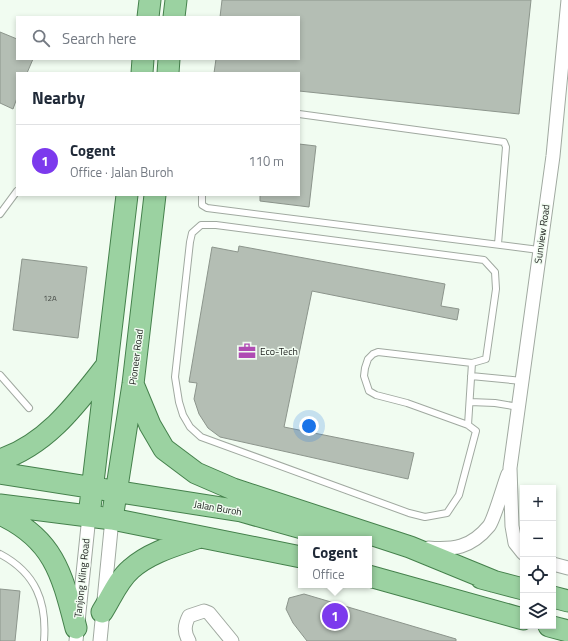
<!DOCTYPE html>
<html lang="en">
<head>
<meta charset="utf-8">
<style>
	:root { --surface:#fff; --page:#f6f6f7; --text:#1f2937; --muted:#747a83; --line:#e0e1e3; --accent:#7c3aed }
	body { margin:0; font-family:"Titillium Web",sans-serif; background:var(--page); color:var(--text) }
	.controls { position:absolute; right:12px; bottom:12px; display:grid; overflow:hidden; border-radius:0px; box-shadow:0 2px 6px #0003 }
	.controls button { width:36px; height:36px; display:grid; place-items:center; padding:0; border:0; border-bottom:1px solid var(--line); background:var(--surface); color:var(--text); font:20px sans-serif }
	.you { position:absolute; left:309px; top:426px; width:14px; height:14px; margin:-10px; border:3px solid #fff; border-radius:50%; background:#1a73e8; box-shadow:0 0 0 6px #1a73e833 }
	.badge { display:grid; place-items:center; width:26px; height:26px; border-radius:50%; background:var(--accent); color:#fff; font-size:13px; font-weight:700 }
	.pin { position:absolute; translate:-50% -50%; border:2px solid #fff; box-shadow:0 1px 4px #0006 }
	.popup { position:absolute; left:298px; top:536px; width:74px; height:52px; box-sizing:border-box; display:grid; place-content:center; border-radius:0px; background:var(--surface); filter:drop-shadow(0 1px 3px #0005); font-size:13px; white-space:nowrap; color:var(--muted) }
	.popup b { font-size:15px; color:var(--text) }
	.popup::after { content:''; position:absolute; left:50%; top:100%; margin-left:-8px; border:8px solid transparent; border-top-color:var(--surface) }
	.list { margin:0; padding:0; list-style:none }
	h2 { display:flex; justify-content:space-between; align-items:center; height:52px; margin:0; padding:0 16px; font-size:17px }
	h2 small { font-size:13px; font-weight:400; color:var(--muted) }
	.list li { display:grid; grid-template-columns:26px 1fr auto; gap:12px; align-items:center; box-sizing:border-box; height:72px; padding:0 16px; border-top:1px solid var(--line) }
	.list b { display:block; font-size:15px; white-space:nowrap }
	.list p { margin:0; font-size:13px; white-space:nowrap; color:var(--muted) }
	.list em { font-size:13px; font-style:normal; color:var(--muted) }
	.icon { flex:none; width:22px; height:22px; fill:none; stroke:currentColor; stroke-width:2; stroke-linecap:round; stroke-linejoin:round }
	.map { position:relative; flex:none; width:568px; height:641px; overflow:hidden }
	.search { position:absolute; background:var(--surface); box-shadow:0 2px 6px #0003; left:16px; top:16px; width:284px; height:44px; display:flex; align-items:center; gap:10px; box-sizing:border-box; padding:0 14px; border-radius:0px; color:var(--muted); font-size:15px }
	.panel { position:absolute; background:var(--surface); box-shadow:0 2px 6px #0003; left:16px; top:72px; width:284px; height:124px; border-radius:0px }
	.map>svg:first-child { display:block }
	.building { fill:#b4beb4; stroke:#8c958c }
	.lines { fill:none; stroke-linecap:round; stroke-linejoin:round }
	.service-casing { stroke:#a0a9a0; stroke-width:8 }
	.minor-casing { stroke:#a0a9a0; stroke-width:15 }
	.primary-casing { stroke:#45814c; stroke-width:23 }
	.service { stroke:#fff; stroke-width:6 }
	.minor { stroke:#fff; stroke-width:13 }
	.primary { stroke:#9bd2a1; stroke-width:21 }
	.labels { text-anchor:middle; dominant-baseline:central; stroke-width:3; stroke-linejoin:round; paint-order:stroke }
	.number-label { font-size:8px; fill:#454a45 }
	.street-label { font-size:10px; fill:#202320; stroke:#f1fcf1 }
	.poi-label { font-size:10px; fill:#202320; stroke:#f1fcf1; text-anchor:start }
</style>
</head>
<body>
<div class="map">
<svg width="568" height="641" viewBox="0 0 568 641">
	<rect width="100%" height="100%" fill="#f1fcf1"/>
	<path class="building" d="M222,0H531L519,114L299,91V73H214L216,59H299V17H220Z
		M0,32L17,39V59H33L27,73H17V98L13,109L0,103Z
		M299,144L316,146L309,207L260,201V195H299Z
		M239,246L445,284L441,306L459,309L457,320L312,291L284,427L414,453L408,479L220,437L208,428L199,414L194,399L197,383L189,382L212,247L238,252Z
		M22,259L87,267L78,338L13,330Z
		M0,589L20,591L15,641H0Z
		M304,594L456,639V641H307L293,623L286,609L289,598Z"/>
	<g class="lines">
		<g class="service-casing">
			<path id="service" d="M299,114L504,142L506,147L498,244
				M202,195V205L207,208L539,250
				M0,214L17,191
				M0,375L29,408
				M471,376L522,381
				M470,402L495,403L519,407
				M468,425L472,363L486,359L496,289L495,272L484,260L216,225H201L192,233L190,242L175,377L179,402L183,415L190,427L201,437L409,513L425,517L447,513L459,495L476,431L468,425L407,403L376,395L369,391L364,376L365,368L368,359L373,354L378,352L472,363
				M0,554C36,573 47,602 44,641"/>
		</g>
		<g class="minor-casing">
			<path id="minor" d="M428,548C453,550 471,548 489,526C494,520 504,484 508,474
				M523,553L515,543L512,526L510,468L553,156L568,0
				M553,564L568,568
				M76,641L89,516
				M100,641L112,519
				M189,641C184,632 184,626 189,616L204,611L209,613L232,641"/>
		</g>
		<g class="primary-casing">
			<path id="primary" d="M148,17L150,0
				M174,17L176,0
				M142,73L143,59
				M168,73L169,59
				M133,384L150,425L164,449L196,473L233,489L410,547L493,581
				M0,460C48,444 77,403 107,365
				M0,473L241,511L341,539
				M0,505L112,519L301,557
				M0,514C54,539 62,574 76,628
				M89,516L127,195
				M112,519L133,384L155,195
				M369,576L523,619
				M481,578L523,589
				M553,597L568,601
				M102,612C111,598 118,580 131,569C150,552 177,545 200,537
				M549,626L568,631"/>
		</g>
		<use href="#service" class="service"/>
		<use href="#minor" class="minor"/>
		<use href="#primary" class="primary"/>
	</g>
	<defs>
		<g id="office-bare" transform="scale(1.38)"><path d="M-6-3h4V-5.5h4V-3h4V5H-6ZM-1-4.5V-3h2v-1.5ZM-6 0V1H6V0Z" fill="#af4cb3" stroke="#f1fcf1" stroke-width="2.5" paint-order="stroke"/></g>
	</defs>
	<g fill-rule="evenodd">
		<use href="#office-bare" x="247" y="351"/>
	</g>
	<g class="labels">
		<g class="number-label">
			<text x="50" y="298">12A</text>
		</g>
		<g class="street-label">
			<text transform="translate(542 234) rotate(-82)">Sunview Road</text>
			<text transform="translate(136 357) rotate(-83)">Pioneer Road</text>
			<text transform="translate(218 508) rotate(10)">Jalan Buroh</text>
			<text transform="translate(82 578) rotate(-84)">Tanjong Kling Road</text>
		</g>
		<g class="poi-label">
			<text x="260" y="351">Eco-Tech</text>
		</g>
	</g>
</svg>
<div class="controls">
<button>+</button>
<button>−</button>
<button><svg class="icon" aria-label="locate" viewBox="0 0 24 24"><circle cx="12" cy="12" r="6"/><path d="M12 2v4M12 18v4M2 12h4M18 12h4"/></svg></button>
<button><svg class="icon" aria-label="layers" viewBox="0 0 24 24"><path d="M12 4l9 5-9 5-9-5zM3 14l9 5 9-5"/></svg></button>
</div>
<div class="you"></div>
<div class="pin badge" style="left:335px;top:616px">1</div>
<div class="popup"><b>Cogent</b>Office</div>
<div class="search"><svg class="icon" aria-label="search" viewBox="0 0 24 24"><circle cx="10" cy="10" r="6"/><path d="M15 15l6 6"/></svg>Search here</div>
<section class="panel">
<h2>Nearby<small></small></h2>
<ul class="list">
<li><span class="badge">1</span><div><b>Cogent</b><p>Office · Jalan Buroh</p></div><em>110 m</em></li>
</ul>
</section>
</div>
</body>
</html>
